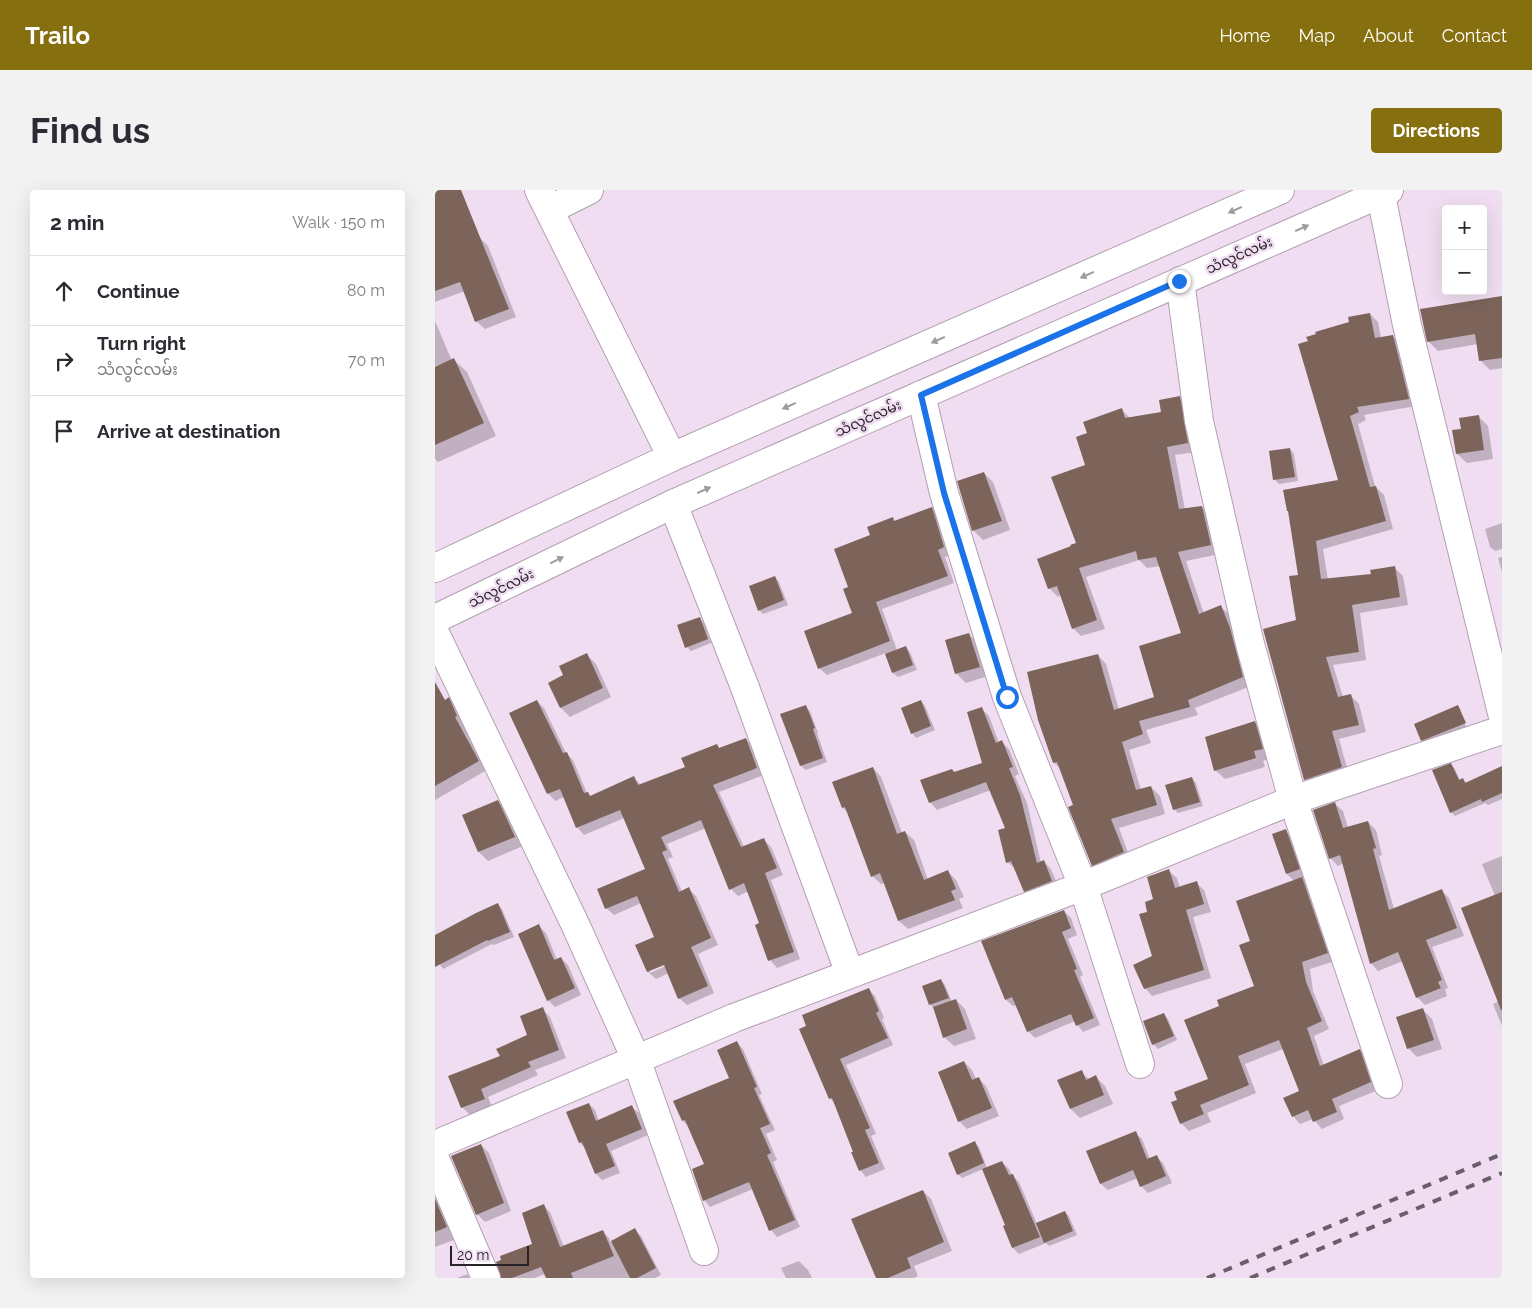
<!DOCTYPE html>
<html lang="en">
<head>
<meta charset="utf-8">
<style>
	:root { --surface:#fff; --page:#f2f2f3; --text:#2b2b33; --muted:#7c7c81; --line:#e1e1e2; --accent:#866f0f }
	body { margin:0; font-family:Raleway,"Noto Sans Myanmar",sans-serif; background:var(--page); color:var(--text) }
	.controls { position:absolute; right:15px; top:15px; display:grid; overflow:hidden; border-radius:5px; box-shadow:0 5px 20px #0002 }
	.controls button { width:45px; height:45px; display:grid; place-items:center; padding:0; border:0; border-bottom:1px solid var(--line); background:var(--surface); color:var(--text); font:25px sans-serif }
	.scale { position:absolute; left:15px; bottom:12px; width:79px; box-sizing:border-box; padding-left:5px; border:2px solid #292229; border-top:0; font-size:14px; line-height:18px; white-space:nowrap; color:#292229; -webkit-text-stroke:4px #f0ddf1; paint-order:stroke }
	.stop { position:absolute; width:15px; height:15px; margin:-11px; border:4px solid #1a73e8; border-radius:50%; background:#fff }
	.stop.end { background:#1a73e8; border-color:#fff; box-shadow:0 1px 5px #0008 }
	.list { margin:0; padding:0; list-style:none }
	h2 { display:flex; justify-content:space-between; align-items:center; height:65px; margin:0; padding:0 20px; font-size:21px }
	h2 small { font-size:16px; font-weight:400; color:var(--muted) }
	.list li { display:grid; grid-template-columns:32px 1fr auto; gap:15px; align-items:center; box-sizing:border-box; height:70px; padding:0 20px; border-top:1px solid var(--line) }
	.list b { display:block; font-size:19px; white-space:nowrap }
	.list p { margin:0; font-size:16px; white-space:nowrap; color:var(--muted) }
	.list em { font-size:16px; font-style:normal; color:var(--muted) }
	.icon { flex:none; width:28px; height:28px; fill:none; stroke:currentColor; stroke-width:2; stroke-linecap:round; stroke-linejoin:round }
	.map { position:relative; flex:none; width:1067px; height:1088px; overflow:hidden; border-radius:5px }
	header { display:flex; align-items:center; gap:30px; box-sizing:border-box; height:70px; padding:0 25px; background:var(--accent); color:#fff }
	header strong { font-size:24px }
	nav { display:flex; gap:28px; margin-inline-start:auto; font-size:18px }
	.intro { display:flex; align-items:center; justify-content:space-between; box-sizing:border-box; height:120px; padding:0 30px }
	h1 { margin:0; font-size:35px }
	.button { padding:12px 22px; border-radius:5px; background:var(--accent); color:#fff; font-size:18px; font-weight:700 }
	main { display:flex; gap:30px; padding:0 30px }
	aside { flex:1; background:var(--surface); border-radius:5px; box-shadow:0 5px 20px #0002 }
	.map>svg:first-child { display:block }
	.shadow { fill:#0003; fill-rule:evenodd }
	.building { fill:#7c645b }
	.lines { fill:none; stroke-linecap:round; stroke-linejoin:round }
	.minor-casing { stroke:#b2a0b2; stroke-width:30 }
	.major-casing { stroke:#b2a0b2; stroke-width:30 }
	.minor { stroke:#fff; stroke-width:28 }
	.major { stroke:#fff; stroke-width:28 }
	.rail { stroke:#695e6a; stroke-width:4; stroke-dasharray:9 9; stroke-linecap:butt }
	.oneway { fill:#9f9c9f }
	.route { stroke:#1a73e8; stroke-width:6 }
	.labels { text-anchor:middle; dominant-baseline:central; stroke-width:5; stroke-linejoin:round; paint-order:stroke }
	.street-label { font-size:14px; fill:#292229; stroke:#f0ddf1 }
</style>
</head>
<body>
<header>
<strong>Trailo</strong>
<nav><a>Home</a><a>Map</a><a>About</a><a>Contact</a></nav>
</header>
<div class="intro"><h1>Find us</h1><a class="button">Directions</a></div>
<main>
<aside>
<h2>2 min<small>Walk · 150 m</small></h2>
<ul class="list">
<li><svg class="icon" aria-label="ahead" viewBox="0 0 24 24"><path d="M12 20V5M6 11l6-6 6 6"/></svg><div><b>Continue</b></div><em>80 m</em></li>
<li><svg class="icon" aria-label="right" viewBox="0 0 24 24"><path d="M7 20v-9h11M14 6l5 5-5 5"/></svg><div><b>Turn right</b><p>သံလွင်လမ်း</p></div><em>70 m</em></li>
<li><svg class="icon" aria-label="arrive" viewBox="0 0 24 24"><path d="M6 21V4h12l-3 4 3 4H6"/></svg><div><b>Arrive at destination</b></div></li>
</ul>
</aside>
<div class="map">
<svg width="1067" height="1088" viewBox="0 0 1067 1088">
	<rect width="100%" height="100%" fill="#f0ddf1"/>
	<path class="shadow" d="M45,48L53,56L81,127L50,139L41,131L30,101L0,112V65Z
		M1067,108V178L1055,180L1046,171L1043,154L1003,161L993,151Z
		M935,124L943,132L946,148L958,146L966,154L981,216L929,225L931,230L923,234L940,296L949,305L958,339L888,359L893,390L938,385L959,377L968,386L973,415L925,423L931,470L898,475L908,507L916,506L924,514L931,542L904,549L914,585L878,597L870,589L862,431L865,386L905,291L916,133Z
		M0,131L17,171L19,170L32,182L61,246L3,272L0,269Z
		M744,208L753,216L761,262L740,265L750,320L767,317L776,326L784,364L751,371L769,424L786,417L795,425L816,496L760,518L763,525L711,540L716,553L694,560L706,600L716,597L725,606L730,624L684,638L696,671L666,683L658,675L640,616L626,579L619,573L605,531L663,465L671,474L684,520L721,508L748,444L725,376L712,378L704,370L651,387L670,439L646,446L638,438L626,405L623,407L614,398L642,354L652,276L654,244L686,219L696,229L728,223Z
		M1043,226L1053,236L1058,269L1032,273L1022,264L1027,240Z
		M855,259L859,264L863,291L844,294L840,290Z
		M549,283L558,292L575,340L548,350L538,340Z
		M497,318L504,326L516,365L510,367L519,393L447,419L462,460L471,457L475,462L482,480L463,487L458,483L451,463L392,485L384,478L419,424L415,398L437,346L458,329L461,332Z
		M1067,333V359L1060,361L1055,357L1050,339Z
		M1067,367V382L1063,368Z
		M340,387L344,392L353,415L328,424L324,420Z
		M264,428L269,433L276,453L256,461L252,457Z
		M534,444L543,453L553,486L531,493L521,483Z
		M151,464L161,474L176,507L135,527L126,518L114,493L130,486Z
		M14,509L23,518L31,535L29,537L52,580L0,610V518Z
		M102,511L109,518L131,563L138,570L152,603L157,607L199,588L206,595L251,578L282,556L285,559L311,549L318,556L329,585L284,602L309,657L329,650L336,657L348,685L336,690L365,769L342,778L335,770L321,735L326,733L314,701L303,706L296,699L271,638L232,654L238,667L233,669L247,702L253,699L261,706L283,755L263,764L279,803L252,815L244,808L234,783L221,789L213,782L202,755L221,747L206,713L179,725L171,718L211,680L189,628L149,645L142,637L129,607L120,611L113,603ZM234,772L235,774L215,783V780Z
		M486,511L490,516L500,540L481,548L477,543Z
		M370,516L375,521L383,543H382L392,572L371,580L366,576L347,525Z
		M1023,516L1026,520H1024L1032,539L992,554L987,550Z
		M546,518L554,526L564,553L567,552L574,559L584,584L580,586L592,613L606,673L609,672L616,679L624,698L597,708L590,701L581,679L572,672V639L556,600L502,620L495,612L520,583L548,574Z
		M820,533L829,542L836,568L828,571L830,577L790,589L780,580Z
		M1016,575L1020,579L1025,590L1028,589L1032,593L1067,580V609L1053,615L1050,613L1020,626L1016,622Z
		M438,578L446,587L467,643L470,642L479,650L493,690L513,682L521,690L529,707L524,709L528,718L473,739L464,731L450,693L446,694L437,686L413,623L408,618L399,593Z
		M757,588L761,593L768,616L743,623L739,619Z
		M63,611L72,620L88,656L53,671L44,662L28,626Z
		M900,614L908,621L913,638L933,632L941,640L947,665L944,666L959,719L1006,700L1014,708L1029,746L997,757L1013,798L1010,799L1012,806L990,815L982,807L968,771L943,781L936,773L909,673L903,676L895,668Z
		M851,641L860,650L873,689L869,690L875,696L900,771L875,779L878,801L894,839L879,846L889,876L925,861L932,868L943,900L904,916L909,929L887,939L878,929L865,934L858,926L865,902L848,859L810,874L821,903L772,923L776,932L754,941L746,933L775,890L786,817L821,796L817,752L859,691L852,684Z
		M1067,666V836L1058,814L1064,811L1060,706L1047,674Z
		M734,681L742,688L745,698L761,693L769,700L776,722L758,727L776,788L717,806L710,798L719,767L714,723Z
		M63,715L67,719L79,747L59,755L57,754L8,779L0,767V747Z
		M629,721L636,728L642,745L633,749L648,785L645,787L665,835L648,842L640,831L600,848L593,841L582,815L578,816L571,810L553,768Z
		M104,736L111,743L122,770L126,768L133,775L146,805L120,817L113,810Z
		M506,790L510,795L517,812L521,810L530,819L541,849L519,856L509,847L499,819L495,814Z
		M433,799L440,806L449,828L447,829L458,855L411,875L441,944L436,946L450,979L431,987L425,980L420,962L400,914L395,908L366,839Z
		M107,819L115,827L131,868L100,880L103,885L53,907L57,917L35,925L27,917L66,866L94,845Z
		M988,820L997,829L1007,859L982,867L973,858Z
		M729,824L733,829L742,850L723,859L718,854Z
		M302,852L308,859L327,904L324,905L340,940L331,944L342,970L338,972L365,1037L342,1047L336,1040L318,999L275,1017L269,1010L270,975L254,937L248,931L295,888Z
		M529,872L537,880L541,889L543,888L551,896L564,926L532,939L524,931Z
		M646,882L654,889L661,887L670,896L678,914L645,928L636,919Z
		M154,914L160,920L164,931L197,917L204,923L213,945L176,961L185,983L167,990L161,984L150,958L145,953L133,923Z
		M700,943L707,949L715,969L722,967L728,973L737,993L713,1003L706,996L703,988L673,1000L666,994L653,962Z
		M540,953L544,957L552,978L567,972L574,979L577,985L584,992L602,1034L630,1022L634,1026L642,1045L614,1056L611,1053L584,1064L578,1058L572,1035L548,979L527,988L523,984Z
		M46,955L54,963L76,1021L50,1032L42,1024Z
		M488,1001L496,1009L517,1061L479,1076L483,1086L479,1088H442L418,1030Z
		M0,1006L6,1011L21,1047L18,1048L19,1050L0,1057Z
		M109,1016L115,1022L129,1057L168,1042L174,1048L176,1053L200,1040L206,1046L226,1085L220,1088H112L110,1084L99,1088H67V1082L99,1054Z
		M364,1071L373,1080L377,1088H351L346,1078Z
		M32,1084L35,1088H22Z"/>
	<path class="building" d="M0,0H26L74,119L40,132L25,92L0,101Z
		M1067,106V168L1044,171L1040,144L992,152L985,119Z
		M935,123L940,148L958,145L974,209L922,217L924,222L915,226L935,297L941,296L951,331L881,351L886,389L936,384L935,380L960,376L965,407L917,415L924,462L891,467L903,507L916,504L924,535L897,541L907,577L869,590L828,439L861,430L854,386L863,385L853,321H852L848,300L903,290L863,154L873,151L871,147L881,144L880,142L914,132L913,127Z
		M19,168L49,233L0,255V177Z
		M745,206L753,253L732,257L744,319L767,316L776,355L743,362L764,424L786,415L795,438L808,487L753,510L755,517L704,531L708,544L687,552L701,600L716,596L722,615L676,629L689,662L657,676L633,617L638,615L622,572L618,573L603,530L592,482L663,464L679,520L719,507L704,456L746,443L721,367L703,370L701,361L644,378L662,430L637,439L622,396L613,399L602,369L636,356L635,355L641,353L616,287L650,275L641,247L652,243L648,232L687,218L690,228L726,222L724,210Z
		M1044,225L1049,260L1021,264L1017,240L1026,239L1024,228Z
		M855,258L860,287L838,290L834,261Z
		M549,282L567,331L537,341L522,291Z
		M497,317L509,357L503,360L513,386L441,412L455,451L383,479L369,441L417,423L408,399L413,397L399,359L435,345L432,337L458,327L459,331Z
		M340,386L349,410L323,421L314,396Z
		M265,427L273,449L250,458L242,435Z
		M534,443L545,477L520,484L510,450Z
		M471,456L478,475L457,483L450,464Z
		M152,463L168,498L125,518L113,493L128,485L124,476Z
		M0,492L10,510L14,507L22,526L20,527L44,571L0,596Z
		M102,510L128,563L132,562L149,603L153,602L155,606L199,586L203,595L250,577L246,568L282,554L284,558L311,548L322,578L278,595L306,657L329,648L342,678L330,683L359,762L333,771L320,735L324,733L309,693L294,700L266,630L226,647L232,660L227,662L244,702L254,697L276,748L256,757L273,796L243,809L229,775L212,782L200,755L219,747L202,706L170,719L162,699L210,679L185,620L141,638L125,599L112,604L74,523Z
		M486,510L496,536L476,544L466,518Z
		M371,515L380,538L378,539L388,568L365,576L345,524Z
		M1023,515L1031,533L986,551L979,534Z
		M547,517L561,553L567,550L578,577L574,578L585,605L602,673L609,670L617,691L589,702L576,671L571,673L563,640L570,638L551,592L494,613L485,590L517,579L519,582L547,573L532,522Z
		M820,531L828,559L819,561L821,568L779,581L770,547Z
		M1016,573L1024,590L1028,588L1030,593L1067,576V603L1047,612L1046,609L1015,623L997,580Z
		M438,577L462,644L470,641L489,690L513,680L521,699L516,701L520,710L463,731L445,683L436,687L410,617L407,618L397,592Z
		M757,587L765,612L738,620L730,595Z
		M63,610L80,647L43,662L27,625Z
		M900,612L908,638L933,631L941,658L938,659L954,720L1007,699L1022,738L991,750L1007,790L1003,792L1006,798L981,808L963,762L935,774L905,665L894,669L878,620Z
		M851,639L865,679L851,684L837,644Z
		M734,679L740,698L762,691L769,714L751,720L769,780L709,799L698,775L717,766L704,724L712,722L710,712L718,709L712,687Z
		M867,687L893,763L867,772L871,792L887,831L872,838L885,876L925,859L936,892L897,909L902,922L878,932L873,920L857,927L848,908L864,901L844,850L803,866L814,895L765,915L769,924L745,934L736,912L742,910L739,902L773,889L749,830L784,816L782,810L819,796L804,755L815,751L801,711Z
		M1067,702V820H1066L1026,718Z
		M63,713L75,742L53,751L52,750L0,777V745L41,723Z
		M629,720L636,738L627,742L642,779L639,780L659,828L641,836L636,824L592,842L577,807L570,810L546,751Z
		M104,734L119,770L126,767L140,798L112,811L83,744Z
		M506,789L514,808L494,815L487,796Z
		M434,798L444,821L441,823L453,848L405,869L435,938L430,940L444,973L424,981L416,962H418L397,908L394,909L364,839L371,836L367,825Z
		M521,809L532,839L508,848L498,817Z
		M108,817L124,860L93,872L96,877L46,899L50,909L26,918L13,886L65,866L61,859L92,845L85,826Z
		M988,818L999,850L972,859L961,827Z
		M729,823L739,846L717,855L708,831Z
		M302,851L322,897L319,898L335,934L325,938L336,963L332,965L360,1030L334,1041L314,992L268,1011L257,979L269,974L250,930L247,931L238,911L294,888L282,860Z
		M529,871L537,890L544,887L557,918L523,932L503,882Z
		M647,880L651,890L661,885L669,905L635,919L622,890Z
		M154,913L161,931L197,915L207,939L171,954L180,976L160,984L147,952L144,953L131,922Z
		M701,941L712,969L722,965L731,986L705,997L698,980L665,994L651,961Z
		M540,951L549,973L522,985L513,963Z
		M46,954L69,1013L41,1025L16,966Z
		M567,971L574,985L578,984L605,1047L577,1058L568,1036L570,1035L547,979Z
		M488,1000L509,1052L472,1068L476,1078L453,1088H441L416,1029Z
		M0,1009L12,1037L0,1042Z
		M109,1014L125,1057L168,1040L179,1066L136,1083L138,1088H111L106,1077L77,1088H66L61,1072L66,1070L65,1066L97,1054L87,1023Z
		M630,1021L638,1041L609,1053L601,1033Z
		M200,1038L221,1078L202,1088H195L176,1051Z"/>
	<g class="lines">
		<g class="minor-casing">
			<path id="minor" d="M104,0L237,267
				M945,0L972,135L1067,523
				M114,20L154,0
				M745,91L764,231L815,454L858,610L953,894
				M486,205L509,303L572,507L648,696L705,874
				M238,314L309,495L415,784
				M0,443L140,734L201,869L269,1061
				M0,955L299,828L648,696L858,610L1067,540
				M0,969L51,1088"/>
		</g>
		<g class="major-casing">
			<path id="major" d="M0,378L237,267L845,0
				M0,429L238,314L954,0"/>
		</g>
		<use href="#minor" class="minor"/>
		<use href="#major" class="major"/>
		<path class="rail" d="M772,1088L1067,964
			M815,1088L1067,983"/>
	</g>
	<defs><path id="oneway-solid" d="M-6-.8H1V-3.2L6.5 0L1 3.2V.8H-6Z" transform="scale(1.25)"/></defs>
	<g class="oneway">
		<use href="#oneway-solid" transform="translate(800 20) rotate(156)"/>
		<use href="#oneway-solid" transform="translate(867 38) rotate(-24)"/>
		<use href="#oneway-solid" transform="translate(652 85) rotate(156)"/>
		<use href="#oneway-solid" transform="translate(503 150) rotate(156)"/>
		<use href="#oneway-solid" transform="translate(354 216) rotate(156)"/>
		<use href="#oneway-solid" transform="translate(269 300) rotate(-24)"/>
		<use href="#oneway-solid" transform="translate(122 370) rotate(-26)"/>
	</g>
	<g class="lines">
		<path class="route" d="M572,507L509,303L486,205L744,91"/>
	</g>
	<g class="labels">
		<g class="street-label">
			<text transform="translate(804 65) rotate(-24)">သံလွင်လမ်း</text>
			<text transform="translate(433 228) rotate(-24)">သံလွင်လမ်း</text>
			<text transform="translate(66 398) rotate(-26)">သံလွင်လမ်း</text>
		</g>
	</g>
</svg>
<div class="controls">
<button>+</button>
<button>−</button>
</div>
<div class="scale">20 m</div>
<div class="stop" style="left:572px;top:507px"></div>
<div class="stop end" style="left:744px;top:91px"></div>
</div>
</main>
</body>
</html>
